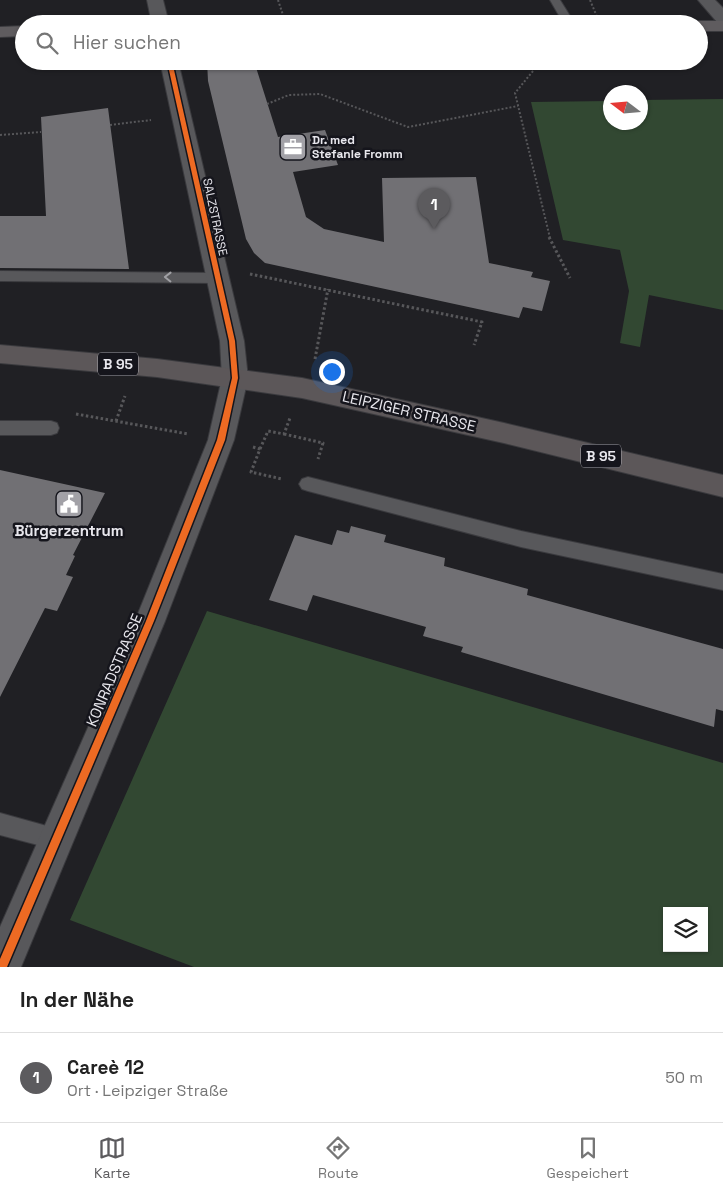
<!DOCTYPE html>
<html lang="de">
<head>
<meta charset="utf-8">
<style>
	:root { --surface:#fff; --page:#f2f2f2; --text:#222; --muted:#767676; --line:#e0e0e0; --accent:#5c5b5e }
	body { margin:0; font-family:"Space Grotesk",sans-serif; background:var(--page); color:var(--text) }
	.controls { position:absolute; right:15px; bottom:15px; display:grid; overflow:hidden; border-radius:0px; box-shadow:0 1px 4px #0004 }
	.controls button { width:45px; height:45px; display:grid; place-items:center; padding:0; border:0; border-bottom:1px solid var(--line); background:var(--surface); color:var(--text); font:25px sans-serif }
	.compass { position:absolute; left:603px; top:85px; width:45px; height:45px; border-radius:50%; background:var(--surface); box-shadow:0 1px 4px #0004; rotate:286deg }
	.you { position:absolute; left:331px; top:371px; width:18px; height:18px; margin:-12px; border:4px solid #fff; border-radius:50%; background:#1a73e8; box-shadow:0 0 0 8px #1a73e833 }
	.badge { display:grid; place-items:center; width:32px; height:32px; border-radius:50%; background:var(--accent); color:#fff; font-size:16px; font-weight:700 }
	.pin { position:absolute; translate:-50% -41px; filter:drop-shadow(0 1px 2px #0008) }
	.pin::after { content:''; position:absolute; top:26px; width:18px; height:15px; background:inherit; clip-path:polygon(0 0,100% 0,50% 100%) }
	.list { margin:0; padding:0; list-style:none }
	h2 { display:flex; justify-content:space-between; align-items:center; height:65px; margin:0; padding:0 20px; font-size:21px }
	h2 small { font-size:16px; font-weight:400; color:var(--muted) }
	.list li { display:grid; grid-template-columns:32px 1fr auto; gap:15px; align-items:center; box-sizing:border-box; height:90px; padding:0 20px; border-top:1px solid var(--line) }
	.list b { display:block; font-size:19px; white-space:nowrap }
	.list p { margin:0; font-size:16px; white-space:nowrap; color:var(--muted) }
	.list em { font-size:16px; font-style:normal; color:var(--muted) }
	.icon { flex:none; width:28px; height:28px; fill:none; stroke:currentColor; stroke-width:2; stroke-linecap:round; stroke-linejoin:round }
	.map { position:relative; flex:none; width:723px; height:967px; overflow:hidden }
	.search { position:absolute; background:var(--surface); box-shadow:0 1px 4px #0004; left:15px; right:15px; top:15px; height:55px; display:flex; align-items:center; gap:12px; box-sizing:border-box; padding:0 18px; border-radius:28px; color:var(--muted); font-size:19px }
	.sheet { height:155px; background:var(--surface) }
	nav { display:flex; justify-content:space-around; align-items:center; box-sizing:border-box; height:70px; border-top:1px solid var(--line); background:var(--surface); font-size:14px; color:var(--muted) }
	nav a { display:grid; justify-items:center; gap:2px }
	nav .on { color:var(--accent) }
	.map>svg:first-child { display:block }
	.green { fill:#324832; fill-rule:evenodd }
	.building { fill:#717074 }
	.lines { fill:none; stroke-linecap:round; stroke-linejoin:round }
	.lane-casing { stroke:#3a3a3e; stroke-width:2 }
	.street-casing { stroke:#3a3a3e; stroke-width:2 }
	.secondary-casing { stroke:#3a3a3e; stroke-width:2 }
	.primary-casing { stroke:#3a3a3e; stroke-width:2 }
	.path-far1 { stroke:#57575a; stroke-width:2; stroke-dasharray:2 2; stroke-linecap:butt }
	.path { stroke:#57575a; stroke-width:3; stroke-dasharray:2.5 2.5; stroke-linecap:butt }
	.lane { fill:#58585b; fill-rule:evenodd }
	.street { fill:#58585b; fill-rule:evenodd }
	.secondary { fill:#5f5c5f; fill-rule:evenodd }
	.primary { fill:#5c5759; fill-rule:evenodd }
	.cycleway-casing { stroke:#15151c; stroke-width:3 }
	.cycleway { fill:#ed6a23; fill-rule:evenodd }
	.oneway { stroke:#a0a0a4 }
	.labels { text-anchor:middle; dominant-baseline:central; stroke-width:5; stroke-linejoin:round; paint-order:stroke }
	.far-poi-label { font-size:12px; font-weight:bold; fill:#e8e7ed; stroke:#15151c; text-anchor:start }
	.far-street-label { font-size:12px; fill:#e8e7ed; stroke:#15151c }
	.shield { fill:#15151c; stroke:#a9a8ae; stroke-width:1 }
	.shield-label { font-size:14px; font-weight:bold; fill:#e8e7ed }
	.street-label { font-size:15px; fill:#e8e7ed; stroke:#15151c }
	.poi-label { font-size:15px; font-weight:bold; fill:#e8e7ed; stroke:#15151c }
</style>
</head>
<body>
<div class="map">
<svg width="723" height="967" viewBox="0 0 723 967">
	<rect width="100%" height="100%" fill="#202024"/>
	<path class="green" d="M723,99V310L649,295L640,347L620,343L629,291L620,250L563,240L531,102L610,101V122H640L641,100Z
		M207,611L723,763V967H194L70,920ZM667,911H704V948H667Z"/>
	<path class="building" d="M207,61H254L278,137L325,130L338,165L293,172L306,217L324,229L384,242L382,178L476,177L489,263L533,272L531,277L550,281L542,311L523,307L519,318L265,263L254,253L246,239L208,81Z
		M108,108L129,269L0,268V216H46L41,117Z
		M0,470L105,493L73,555L75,556L66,575L73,577L57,611L45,608L0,697Z
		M351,526L386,535L384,542L445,558L444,566L528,589L527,595L723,649V711L716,709L714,727L461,652L463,647L423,636L426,627L313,595L307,611L269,600L295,535L332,545L337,530L349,533Z"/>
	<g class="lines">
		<g class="lane-casing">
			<path id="lane" d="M550,0H560L575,24H564Z
				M0,271L217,273L224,278L217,283L0,281Z
				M0,421H51L57,423L59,428L57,433L51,435H0Z
				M308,477L521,531L723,574V590L521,547L308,491L302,489L299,484L302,479Z
				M0,813L65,831L68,839L65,847L57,850L0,835Z"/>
		</g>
		<g class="street-casing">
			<path id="street" d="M147,0H163L169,24H152Z
				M698,0H715L723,8V23L717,22Z
				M160,61H178L244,341L248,378L234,440L165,621L21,967H0V927L135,621L208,440L222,378L220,341Z"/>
		</g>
		<g class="secondary-casing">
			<path id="secondary" d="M699,21H723V31H699V24H692Z
				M24,26V36L0,37V27Z"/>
		</g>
		<g class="primary-casing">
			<path id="primary" d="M0,345L157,359L302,378L504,423L723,475V497L504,443L302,398L157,377L0,363Z"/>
		</g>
		<path class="path-far1" d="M278,0L286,24
			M590,0L600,24
			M533,71L515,93L550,238
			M267,104L289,95L320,94L408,127L518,106
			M110,125L151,120
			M0,135L41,132"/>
		<path class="path" d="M549,237L570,278
			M250,274L482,322L474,345
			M315,359L328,289
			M76,414L188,434
			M116,421L125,396
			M284,434L323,443L318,459
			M253,447L260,449L251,472L282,479
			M260,449L268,431L284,434L290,418"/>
		<use href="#lane" class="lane"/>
		<use href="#street" class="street"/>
		<use href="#secondary" class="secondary"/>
		<use href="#primary" class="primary"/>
		<g class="cycleway-casing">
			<path id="cycleway" d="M167,61H172L235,341L238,378L225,440L154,621L7,967H0V959L146,621L217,440L232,378L229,341Z"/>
		</g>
		<use href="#cycleway" class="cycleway"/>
	</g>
	<defs><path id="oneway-chevron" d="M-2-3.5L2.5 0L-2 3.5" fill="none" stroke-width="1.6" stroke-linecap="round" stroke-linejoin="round" transform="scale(1.25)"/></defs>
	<use class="oneway" href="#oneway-chevron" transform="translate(168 277) rotate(-179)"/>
	<defs>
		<g id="office-square" transform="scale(1.4375)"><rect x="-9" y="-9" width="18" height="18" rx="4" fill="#a2a1a7" stroke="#15151c"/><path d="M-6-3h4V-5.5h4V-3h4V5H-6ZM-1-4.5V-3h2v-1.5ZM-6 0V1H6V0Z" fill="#fff"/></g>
		<g id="civic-square" transform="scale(1.4375)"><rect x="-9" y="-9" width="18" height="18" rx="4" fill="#a2a1a7" stroke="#15151c"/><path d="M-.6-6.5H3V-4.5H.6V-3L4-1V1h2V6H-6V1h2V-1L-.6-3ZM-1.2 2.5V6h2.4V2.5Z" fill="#fff"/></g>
	</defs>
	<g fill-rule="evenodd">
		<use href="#office-square" x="293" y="147"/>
		<use href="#civic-square" x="69" y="504"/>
	</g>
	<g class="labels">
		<g class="far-poi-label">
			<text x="312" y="140">Dr. med<tspan x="312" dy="14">Stefanie Fromm</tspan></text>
		</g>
		<g class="far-street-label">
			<text transform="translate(215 217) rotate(78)">SALZSTRASSE</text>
		</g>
		<g class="shield">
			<rect x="98" y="352.5" width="40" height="23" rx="4"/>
			<rect x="581" y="444.5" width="40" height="23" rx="4"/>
		</g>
		<g class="shield-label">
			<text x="118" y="364">B 95</text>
			<text x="601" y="456">B 95</text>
		</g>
		<g class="street-label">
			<text transform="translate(409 411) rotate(13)">LEIPZIGER STRASSE</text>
			<text transform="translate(114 670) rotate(-67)">KONRADSTRASSE</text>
		</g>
		<g class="poi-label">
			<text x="69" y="530">Bürgerzentrum</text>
		</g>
	</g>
</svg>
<div class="controls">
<button><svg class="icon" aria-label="layers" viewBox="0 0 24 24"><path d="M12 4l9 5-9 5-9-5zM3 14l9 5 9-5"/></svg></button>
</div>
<svg class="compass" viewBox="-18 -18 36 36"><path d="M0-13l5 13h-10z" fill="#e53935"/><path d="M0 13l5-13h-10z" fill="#767676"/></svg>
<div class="you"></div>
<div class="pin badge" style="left:434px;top:229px">1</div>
<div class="search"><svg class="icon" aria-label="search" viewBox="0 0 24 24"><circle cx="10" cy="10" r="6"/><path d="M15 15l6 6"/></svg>Hier suchen</div>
</div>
<section class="sheet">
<h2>In der Nähe<small></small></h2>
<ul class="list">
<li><span class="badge">1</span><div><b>Careè 12</b><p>Ort · Leipziger Straße</p></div><em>50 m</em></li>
</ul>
</section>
<nav>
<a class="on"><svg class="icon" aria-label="map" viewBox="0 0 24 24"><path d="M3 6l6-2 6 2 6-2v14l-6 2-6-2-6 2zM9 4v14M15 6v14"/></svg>Karte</a>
<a><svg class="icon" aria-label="directions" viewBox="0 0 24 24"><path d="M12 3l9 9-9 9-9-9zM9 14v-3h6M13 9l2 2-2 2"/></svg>Route</a>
<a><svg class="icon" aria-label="saved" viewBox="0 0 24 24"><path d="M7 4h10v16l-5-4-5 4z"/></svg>Gespeichert</a>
</nav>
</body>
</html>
